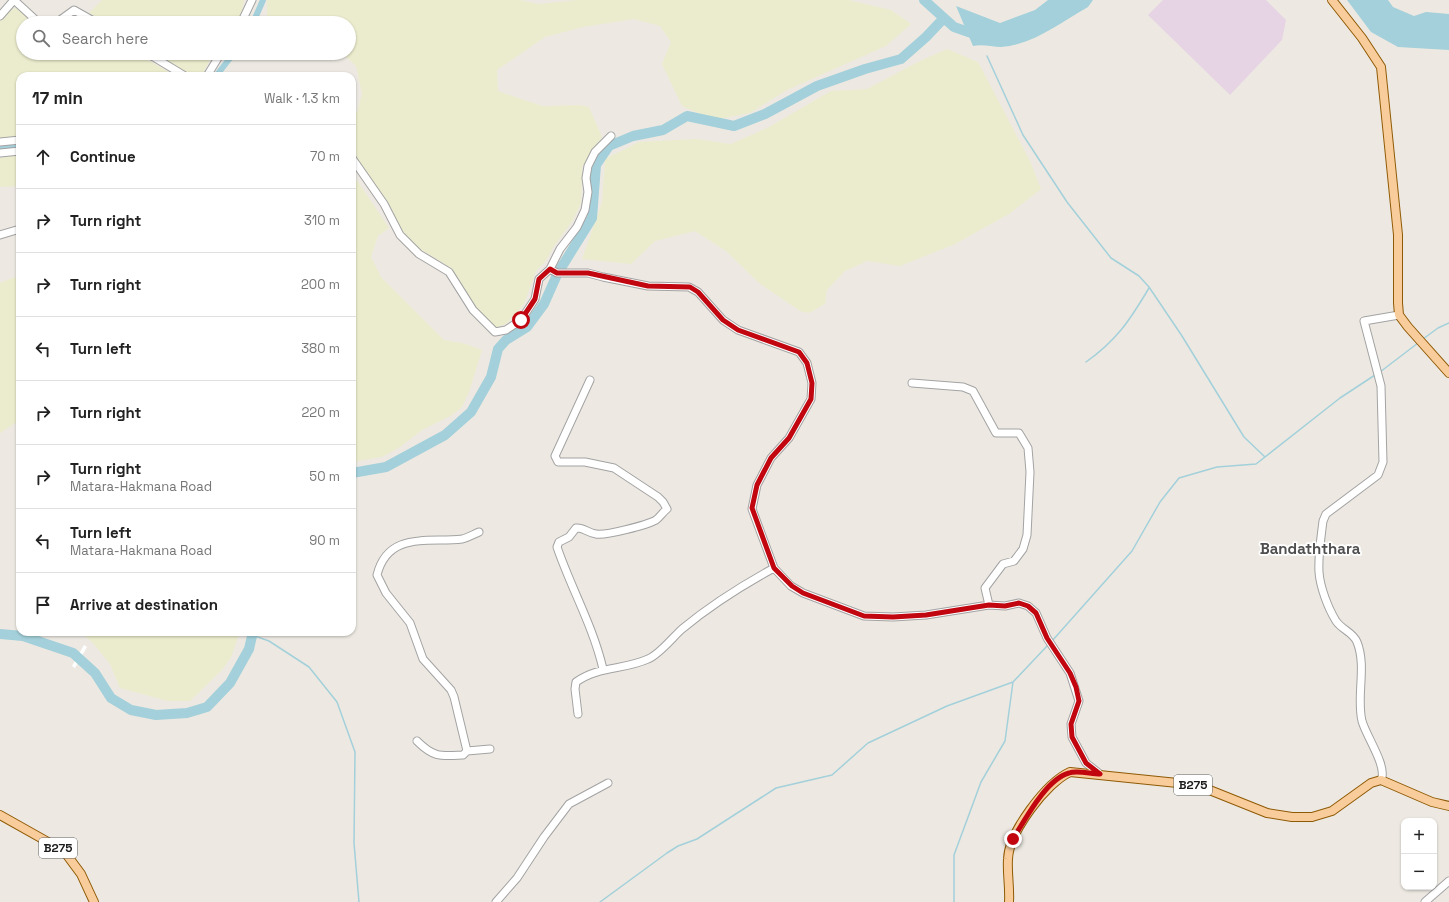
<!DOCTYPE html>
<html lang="en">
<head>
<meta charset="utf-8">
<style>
	:root { --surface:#fff; --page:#f6f6f6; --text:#222; --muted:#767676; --line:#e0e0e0 }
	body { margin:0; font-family:"Space Grotesk",sans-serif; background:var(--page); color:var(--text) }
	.controls { position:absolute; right:12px; bottom:12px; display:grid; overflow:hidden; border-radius:8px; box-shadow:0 1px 3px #0004 }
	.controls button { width:36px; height:36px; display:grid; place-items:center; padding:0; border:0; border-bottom:1px solid var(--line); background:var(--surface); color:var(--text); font:20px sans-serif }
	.stop { position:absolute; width:12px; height:12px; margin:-9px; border:3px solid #c20610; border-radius:50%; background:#fff }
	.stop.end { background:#c20610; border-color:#fff; box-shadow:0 1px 4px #0008 }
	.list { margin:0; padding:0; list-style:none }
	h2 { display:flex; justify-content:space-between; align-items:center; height:52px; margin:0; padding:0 16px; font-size:17px }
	h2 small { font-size:13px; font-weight:400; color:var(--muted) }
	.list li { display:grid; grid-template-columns:26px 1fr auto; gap:12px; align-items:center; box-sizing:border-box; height:64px; padding:0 16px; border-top:1px solid var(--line) }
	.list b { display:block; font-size:15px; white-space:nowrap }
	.list p { margin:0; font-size:13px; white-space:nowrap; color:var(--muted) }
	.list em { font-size:13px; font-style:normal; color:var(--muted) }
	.icon { flex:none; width:22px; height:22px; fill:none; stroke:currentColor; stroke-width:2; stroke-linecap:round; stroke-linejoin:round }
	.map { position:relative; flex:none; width:1449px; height:902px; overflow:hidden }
	.search { position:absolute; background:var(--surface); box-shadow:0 1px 3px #0004; left:16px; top:16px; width:340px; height:44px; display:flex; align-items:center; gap:10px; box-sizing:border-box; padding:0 14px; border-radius:22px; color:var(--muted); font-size:15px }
	.panel { position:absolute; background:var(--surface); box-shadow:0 1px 3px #0004; left:16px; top:72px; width:340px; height:564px; border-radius:12px }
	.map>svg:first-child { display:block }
	.industrial { fill:#e6d4e4 }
	.farmland { fill:#ebeccd }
	.water { fill:#a3d0da }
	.pier { fill:#fff }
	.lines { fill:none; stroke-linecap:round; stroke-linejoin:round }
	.stream { stroke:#a3d0da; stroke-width:1.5 }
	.canal { stroke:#a3d0da; stroke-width:6 }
	.river { stroke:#a3d0da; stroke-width:10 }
	.minor-casing { stroke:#a3a3a3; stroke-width:9 }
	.major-casing { stroke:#8f5a05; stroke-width:10 }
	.minor { stroke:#fff; stroke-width:7 }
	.major { stroke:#f9cc9b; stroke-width:8 }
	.route { stroke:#c20610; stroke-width:5 }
	.labels { text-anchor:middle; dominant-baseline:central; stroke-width:3.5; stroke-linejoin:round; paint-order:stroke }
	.shield { fill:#fff; stroke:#606060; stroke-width:1 }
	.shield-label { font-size:12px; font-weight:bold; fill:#1c1c1c }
	.quarter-label { font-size:15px; font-weight:bold; fill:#4f4f4f; stroke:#fff }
</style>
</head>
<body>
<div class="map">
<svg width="1449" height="902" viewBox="0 0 1449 902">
	<rect width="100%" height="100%" fill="#ede9e2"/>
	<path class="industrial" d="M1163,0H1266L1286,20L1282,40L1230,95L1148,15Z"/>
	<path class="farmland" d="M102,0H244L241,19L237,23H105L89,13Z
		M267,0H520L539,4L579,0H849L891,10L911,24L886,46L787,90L750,113L714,120L682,106L662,64L671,42L660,26L634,19L583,27L545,37L497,70L498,91L542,106L579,105L589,107L602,137L582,167L581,203L573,220L554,246L545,262L536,271L524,304L507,323L495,329L474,305L459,279L445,264L418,248L402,232L352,152V115L357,112L362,94L356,66L342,53H349V23H270L267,21Z
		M18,8L33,23H23V53H137L175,76H20V137L0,139V20L11,9Z
		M947,49L978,62L1030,161L1041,189L1009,214L955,244L900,266L867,261L845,271L827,290L825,304L809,313L800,311L759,283L726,251L695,231L655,241L631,264L582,259L602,202L605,159L639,142L696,139L731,144L769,127L831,91L867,89L918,62Z
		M154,53H213L202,76H191Z
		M20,155V186L0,187V158Z
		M352,173L389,228L378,236L371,257L381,277L444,340L466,344L482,350L469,392L462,407L452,415L422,430L400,447L382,457L352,462Z
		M20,275V420L0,433V283Z
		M80,632H240L231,657L222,670L190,701H168L120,688L110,664L93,643Z"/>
	<path class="water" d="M1048,0H1093L1088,7C1061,22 1033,45 1001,47C992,47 983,44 973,46L956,6L1000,23L1035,10Z
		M1347,0H1388L1393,7L1414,16L1426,12L1449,14V50L1398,47L1371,32Z"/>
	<path class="pier" d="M84,645L87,647L75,668L72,666Z"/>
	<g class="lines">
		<path class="stream" d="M987,56L1023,135L1067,202L1111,258L1139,276L1149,287L1182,336L1244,437L1265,457
			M1423,339L1438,328L1449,323
			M1086,362C1117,340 1130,320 1149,288
			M1380,372L1418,343
			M252,635L269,641L309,667L337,702L355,752L354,843L359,902
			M1052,641L1132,551L1160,502L1179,478L1217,467L1256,464L1340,398L1375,375
			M600,902L667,853L678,846L697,839L776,788L832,775L868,743L947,706L1013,682L1048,645
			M954,902V855L981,782L1005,741L1013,682"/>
		<path class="canal" d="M253,23L263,0
			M216,76L234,53
			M0,147L20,145"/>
		<path class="river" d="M924,0L954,27L980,36
			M561,268L592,218L596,165L609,146L633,136L663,130L687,116L734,126L765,114L817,86L865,69L901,59L926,37L944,18
			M352,473L386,467L445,435L471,412L491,377L498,349L506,340L527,327L544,304L556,277
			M0,634L23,636L73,653L95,673L111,698L131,710L156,715L187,713L207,707L230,683L249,649L253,632"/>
		<g class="minor-casing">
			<path id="minor" d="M14,0L39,23
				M0,16L14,0
				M56,23L74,10L97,23
				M241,23L252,0
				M147,53L185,76
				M207,76L221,53
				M0,142L20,140
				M0,153L20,151
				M352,158L384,204L400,235L419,254L449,272L473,310L495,332L506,330L521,320L535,299L539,279L550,269L560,249L577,227L585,210L588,192L586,178L588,166L595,152L611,136
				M0,235L20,229
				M550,269L557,273H588L603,277L648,286L689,287L698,292L723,320L738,330L799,352L807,363L812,383L811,399L789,438L771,458L757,485L752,509L774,568L791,586L803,593L864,616L893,617L926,615L989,605L1005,606L1019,603L1028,606L1036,613L1047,638L1070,673L1079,701L1071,724L1072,737L1086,763L1100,774
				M590,380L555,456L558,462H585L614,468L658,497L663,502L667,509C663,512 660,517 656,520C647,525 605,536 596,534C588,533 583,527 576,528L569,537L559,542L557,547C571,588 593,626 603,669
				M912,383L963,387L973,391L996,433H1019L1028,448L1030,472L1027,535L1023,549L1014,561L1003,564L985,588L989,605
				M479,532C474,534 468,538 462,539C429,543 388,531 377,575L386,593L410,623L423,659L451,690L454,697L467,751L490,749
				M578,714L575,689L576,682C598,666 624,670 648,659C659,655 673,637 682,629C711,605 741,586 774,568
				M417,741C434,758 441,756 463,755L467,751
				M1381,780C1388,767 1366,736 1362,721C1356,696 1367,667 1357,642C1353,632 1342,630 1336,621C1328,608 1320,587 1319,572C1318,556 1321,537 1323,521L1326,514L1378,475L1383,462L1381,386L1364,321L1399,315
				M496,902L517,878L544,837L569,804L608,783
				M1425,902L1449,881"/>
		</g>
		<g class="major-casing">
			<path id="major" d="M1332,0L1362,38L1381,67L1398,235V303L1399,315L1408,327L1449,373
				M0,815L64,851L81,874L94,902
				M1009,902C1010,888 1007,873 1008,859C1009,832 1046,783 1070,772L1197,785L1267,813L1292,817H1312L1332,811L1371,783L1381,780L1432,802L1449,806"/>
		</g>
		<use href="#minor" class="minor"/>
		<use href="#major" class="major"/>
	</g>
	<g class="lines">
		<path class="route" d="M521,320L535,299L539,279L550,269L557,273H588L648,286L690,287L698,292L723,320L738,330L799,352L807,363L812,383L811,399L789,438L771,458L757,485L752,508L774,568L792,586L803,593L864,616L893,617L926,615L989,605L1005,606L1019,603L1028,606L1036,613L1047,638L1070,673L1076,687L1079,701L1071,724L1072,737L1086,763L1100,774C1091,774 1077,770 1069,773C1046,779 1025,820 1013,839"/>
	</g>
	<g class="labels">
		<g class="shield">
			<rect x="1174" y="775" width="38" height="20" rx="3"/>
			<rect x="39" y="838" width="38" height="20" rx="3"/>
		</g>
		<g class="shield-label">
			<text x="1193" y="785">B275</text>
			<text x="58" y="848">B275</text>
		</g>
		<g class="quarter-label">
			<text x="1310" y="548">Bandaththara</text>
		</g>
	</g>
</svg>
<div class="controls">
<button>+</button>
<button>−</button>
</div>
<div class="stop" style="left:521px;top:320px"></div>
<div class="stop end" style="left:1013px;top:839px"></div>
<div class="search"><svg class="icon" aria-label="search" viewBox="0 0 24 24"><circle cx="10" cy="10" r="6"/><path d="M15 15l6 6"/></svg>Search here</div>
<section class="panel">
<h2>17 min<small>Walk · 1.3 km</small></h2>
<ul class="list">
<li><svg class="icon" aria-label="ahead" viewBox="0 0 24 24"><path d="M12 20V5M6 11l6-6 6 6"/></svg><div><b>Continue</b></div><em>70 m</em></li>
<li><svg class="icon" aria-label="right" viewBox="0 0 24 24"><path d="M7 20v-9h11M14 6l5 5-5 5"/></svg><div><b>Turn right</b></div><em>310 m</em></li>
<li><svg class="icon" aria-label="right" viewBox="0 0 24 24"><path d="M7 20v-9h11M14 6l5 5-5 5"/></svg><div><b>Turn right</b></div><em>200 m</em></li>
<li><svg class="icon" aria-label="left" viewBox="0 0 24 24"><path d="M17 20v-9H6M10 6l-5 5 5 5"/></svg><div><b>Turn left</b></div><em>380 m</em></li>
<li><svg class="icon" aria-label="right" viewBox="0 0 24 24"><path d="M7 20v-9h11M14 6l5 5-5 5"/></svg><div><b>Turn right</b></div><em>220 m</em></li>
<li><svg class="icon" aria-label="right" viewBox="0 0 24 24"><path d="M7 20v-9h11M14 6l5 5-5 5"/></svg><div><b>Turn right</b><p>Matara-Hakmana Road</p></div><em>50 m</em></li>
<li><svg class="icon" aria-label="left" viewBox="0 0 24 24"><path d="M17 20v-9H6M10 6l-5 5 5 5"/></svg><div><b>Turn left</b><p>Matara-Hakmana Road</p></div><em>90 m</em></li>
<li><svg class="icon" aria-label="arrive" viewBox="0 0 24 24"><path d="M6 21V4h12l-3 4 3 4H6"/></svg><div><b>Arrive at destination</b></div></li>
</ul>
</section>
</div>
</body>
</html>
